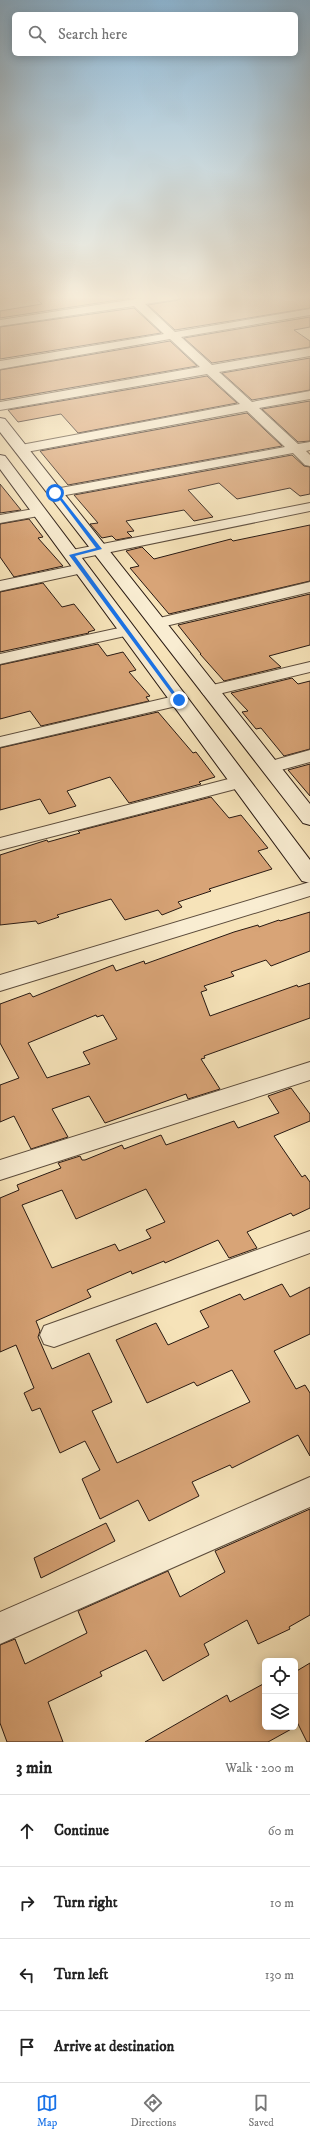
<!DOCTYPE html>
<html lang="en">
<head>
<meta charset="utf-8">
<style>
	:root { --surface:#fff; --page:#f6f6f6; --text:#222; --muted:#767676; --line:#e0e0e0; --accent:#1a73e8 }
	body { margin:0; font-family:"IM FELL DW Pica",serif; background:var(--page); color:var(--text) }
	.controls { position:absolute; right:12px; bottom:12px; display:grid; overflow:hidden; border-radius:6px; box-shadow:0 2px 10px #0003 }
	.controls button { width:36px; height:36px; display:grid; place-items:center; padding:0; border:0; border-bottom:1px solid var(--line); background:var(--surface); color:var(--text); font:20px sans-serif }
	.stop { position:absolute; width:12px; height:12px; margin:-9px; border:3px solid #1a73e8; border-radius:50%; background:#fff }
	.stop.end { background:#1a73e8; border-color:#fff; box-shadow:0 1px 4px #0008 }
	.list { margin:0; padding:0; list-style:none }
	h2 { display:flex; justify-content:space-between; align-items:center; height:52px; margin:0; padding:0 16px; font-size:17px }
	h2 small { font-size:13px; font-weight:400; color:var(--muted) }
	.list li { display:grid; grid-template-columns:26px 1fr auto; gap:12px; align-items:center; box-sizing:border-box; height:72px; padding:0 16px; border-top:1px solid var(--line) }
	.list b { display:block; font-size:15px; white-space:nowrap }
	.list em { font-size:13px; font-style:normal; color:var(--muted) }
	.icon { flex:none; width:22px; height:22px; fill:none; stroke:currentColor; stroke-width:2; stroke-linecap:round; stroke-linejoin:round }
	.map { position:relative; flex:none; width:310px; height:1742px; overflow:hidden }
	.search { position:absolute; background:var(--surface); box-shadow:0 2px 10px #0003; left:12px; right:12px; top:12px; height:44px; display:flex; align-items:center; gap:10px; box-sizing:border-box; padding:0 14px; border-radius:6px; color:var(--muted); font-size:15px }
	.sheet { height:340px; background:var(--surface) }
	nav { display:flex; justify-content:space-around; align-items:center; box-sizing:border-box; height:56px; border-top:1px solid var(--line); background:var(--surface); font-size:11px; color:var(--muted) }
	nav a { display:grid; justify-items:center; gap:2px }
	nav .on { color:var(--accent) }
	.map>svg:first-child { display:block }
	.building { fill:#d8a477; stroke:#281912; fill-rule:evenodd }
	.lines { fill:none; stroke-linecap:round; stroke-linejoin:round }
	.minor-casing { stroke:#5c4c3c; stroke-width:2 }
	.secondary-casing { stroke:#281912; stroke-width:2 }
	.minor { fill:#f9edd2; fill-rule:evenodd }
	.secondary { fill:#f9edd2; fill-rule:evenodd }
	.route { fill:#1a73e8 }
</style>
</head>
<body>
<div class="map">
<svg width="310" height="1742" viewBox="0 0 310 1742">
	<rect width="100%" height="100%" fill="#f6e3b9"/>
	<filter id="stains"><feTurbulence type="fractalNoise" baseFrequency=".005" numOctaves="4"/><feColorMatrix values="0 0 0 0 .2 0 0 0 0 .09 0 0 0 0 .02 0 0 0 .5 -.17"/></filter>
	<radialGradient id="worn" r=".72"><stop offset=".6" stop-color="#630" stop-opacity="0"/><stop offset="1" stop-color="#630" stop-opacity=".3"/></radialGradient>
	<path class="building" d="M33,296H144L0,318V311L42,304Z
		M184,296H310V308L175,330L148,305L178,300Z
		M134,308L161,333L0,359V327Z
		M310,317V327L294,330L310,341V347L212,363L184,338Z
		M170,341L197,366L0,400V370Z
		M310,358V390L252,400L222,373Z
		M207,376L237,403L78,433L61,414L18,422L8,410Z
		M310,401V441L298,442L262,409Z
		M247,413L282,446L68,485L40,451Z
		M292,455L304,466L310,467V494L300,496L290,488L237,499L219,483L188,490L213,517L194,521L184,510L126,521L134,531L127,532L132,537L116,540L112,536L102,538L90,524L98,523L74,495Z
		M0,484L21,510L0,513Z
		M29,519L43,537L38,538L63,566L14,577L0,557V524Z
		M310,525V581L169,614L130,568L139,566L126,551L142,547L154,559L231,539L233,541Z
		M43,583L62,607L74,604L95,630L88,632L89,633L0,652V592Z
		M310,594V645L269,656L281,667L224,681L200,654H201L178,625Z
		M98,644L107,656L123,652L136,670L129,672L150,696L146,697L149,701L41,726L30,711L0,719V665Z
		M292,678L298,684L310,681V749L284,756L261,728L256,729L242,712L248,711L231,693Z
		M158,712L193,753L196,752L215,777L199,782L201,784L129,803L110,777L67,791L76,806L49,814L40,799L0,810V748Z
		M310,764V796L288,770Z
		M211,797L229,818L241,815L268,848L258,851L272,869L209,889L211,891L178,902L182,907L162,915L158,910L125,920L111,899L57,915L59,917L38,924L36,921L0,925V855L47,840L48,842L80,833L78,831Z
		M310,912V951L271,966L266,960L231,972L234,976L204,986L207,990L201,992L210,1016L297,985L298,987L310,983V1018L204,1056L205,1058L201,1059L220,1089L188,1099L186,1094L105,1123L89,1096L52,1109L68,1137L31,1149L14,1116L0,1122V1085L19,1078L0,1043V1004L30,993L33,997L113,965L116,971L144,961L145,964L234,932L258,925L259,927L279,920L280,921ZM96,1015L97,1017L103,1015L117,1039L83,1052L90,1064L47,1078L28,1043Z
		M291,1088L310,1114V1121L274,1136L302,1177L305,1175L310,1182V1208L293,1216L291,1213L247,1232L257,1248L229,1258L218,1240L165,1263L164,1261L132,1274L131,1271L87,1290L91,1297L36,1321L40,1331L38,1337L52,1369L89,1353L112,1402L92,1411L117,1463L250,1402L232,1370L197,1386L194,1382L147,1403L116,1340L156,1323L168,1345L209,1327L200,1311L240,1294L244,1300L282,1284L290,1297L310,1287V1334L274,1351L296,1389L305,1385L310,1393V1456L298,1435L232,1468L230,1465L192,1482L199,1496L149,1521L138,1500L100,1519L82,1479L100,1470L85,1441L60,1453L40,1408L32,1411L24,1393L34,1388L16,1345L0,1352V1198L19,1190L17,1185L61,1168L58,1163L80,1156L82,1160H85L122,1145L124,1149L161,1135L166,1145L234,1121L238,1128L279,1113L268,1096ZM146,1189L165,1222L146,1230L151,1238L119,1251L115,1244L52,1268L22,1205L62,1190L76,1219Z
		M310,1509V1615L289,1627L290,1629L258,1644L247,1620L204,1644L209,1655L163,1681L146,1650L100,1672L102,1676L48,1702L63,1742H7L0,1723V1645L15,1639L25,1664L87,1633L78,1611L168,1571L180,1597L225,1572L215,1551Z
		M106,1523L115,1541L41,1578L34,1558Z
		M310,1663V1742H307L295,1718V1672Z
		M265,1683V1727H295L268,1742H145L227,1695L230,1702Z"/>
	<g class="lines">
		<g class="minor-casing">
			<path id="minor" d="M155,296H183L178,299L145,304L175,332L310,309V315L181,337L212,365L310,348V356L219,372L252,402L310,391V399L259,408L298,444L310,442V450L306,451L310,455V466L305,465L293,453L55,497L50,496L48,493L50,490L55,489L285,447L247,411L21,453L16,452L14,449L21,445L240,404L207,374L0,410V402L200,367L170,339L0,369V361L164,334L134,306L0,326V320Z
				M310,503V511L72,560L67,558L64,555L67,552L72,550Z
				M39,508L44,509L46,512L44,515L0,523V515Z
				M82,564L87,566L90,569L87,572L0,591V581Z
				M310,582V592L157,628L151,626L149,623L151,620Z
				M128,626L134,628L136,631L134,634L0,664V654Z
				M310,662V672L210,696L204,695L201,691L204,687Z
				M179,695L185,696L188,700L185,704L0,747V737Z
				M310,750V762L270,773L264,771L261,767L264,763Z
				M240,776L247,778L249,782L247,786L0,850V838Z
				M310,882V896L0,991V975Z
				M310,1062V1080L0,1180V1160Z
				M310,1231V1253L54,1347L44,1344L40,1335L44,1326Z
				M310,1477V1507L0,1644V1612Z"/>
		</g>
		<g class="secondary-casing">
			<path id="secondary" d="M0,418L5,419L310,804V825L303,823L0,432Z
				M0,455L5,456L310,860V883L302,881L0,469Z"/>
		</g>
		<use href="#minor" class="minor"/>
		<use href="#secondary" class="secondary"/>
	</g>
	<linearGradient id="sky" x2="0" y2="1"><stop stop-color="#8cb7d6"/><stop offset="0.55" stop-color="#fbf2e0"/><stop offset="1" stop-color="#fbf2e0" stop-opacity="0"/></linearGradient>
	<rect width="310" height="540" fill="url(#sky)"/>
	<path class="route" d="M54,492H57L102,549L75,556L181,701H177L69,555L96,548Z"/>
	<rect width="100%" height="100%" filter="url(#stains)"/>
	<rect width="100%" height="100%" fill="url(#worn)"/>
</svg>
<div class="controls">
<button><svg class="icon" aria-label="locate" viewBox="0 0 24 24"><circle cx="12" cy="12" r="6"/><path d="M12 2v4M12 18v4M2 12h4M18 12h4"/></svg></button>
<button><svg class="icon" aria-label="layers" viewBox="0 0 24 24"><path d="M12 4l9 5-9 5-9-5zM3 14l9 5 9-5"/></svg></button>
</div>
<div class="stop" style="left:55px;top:493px"></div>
<div class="stop end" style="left:179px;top:700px"></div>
<div class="search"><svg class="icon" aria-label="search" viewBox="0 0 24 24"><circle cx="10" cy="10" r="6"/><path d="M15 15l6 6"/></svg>Search here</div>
</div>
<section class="sheet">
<h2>3 min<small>Walk · 200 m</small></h2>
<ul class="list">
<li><svg class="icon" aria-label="ahead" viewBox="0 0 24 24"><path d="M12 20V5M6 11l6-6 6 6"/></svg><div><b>Continue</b></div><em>60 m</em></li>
<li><svg class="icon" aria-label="right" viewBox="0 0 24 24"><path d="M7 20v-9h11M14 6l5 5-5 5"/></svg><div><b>Turn right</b></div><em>10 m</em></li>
<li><svg class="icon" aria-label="left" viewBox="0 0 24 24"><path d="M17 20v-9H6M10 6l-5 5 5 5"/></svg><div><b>Turn left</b></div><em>130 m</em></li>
<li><svg class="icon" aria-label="arrive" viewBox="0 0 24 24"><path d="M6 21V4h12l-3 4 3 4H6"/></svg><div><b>Arrive at destination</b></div></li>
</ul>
</section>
<nav>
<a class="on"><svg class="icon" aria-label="map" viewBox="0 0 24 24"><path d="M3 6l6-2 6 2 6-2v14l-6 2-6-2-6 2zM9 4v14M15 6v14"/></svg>Map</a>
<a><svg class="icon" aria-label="directions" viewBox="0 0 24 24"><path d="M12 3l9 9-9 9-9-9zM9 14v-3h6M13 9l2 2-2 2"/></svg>Directions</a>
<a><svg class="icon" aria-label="saved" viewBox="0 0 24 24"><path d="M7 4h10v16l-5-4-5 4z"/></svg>Saved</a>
</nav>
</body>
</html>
